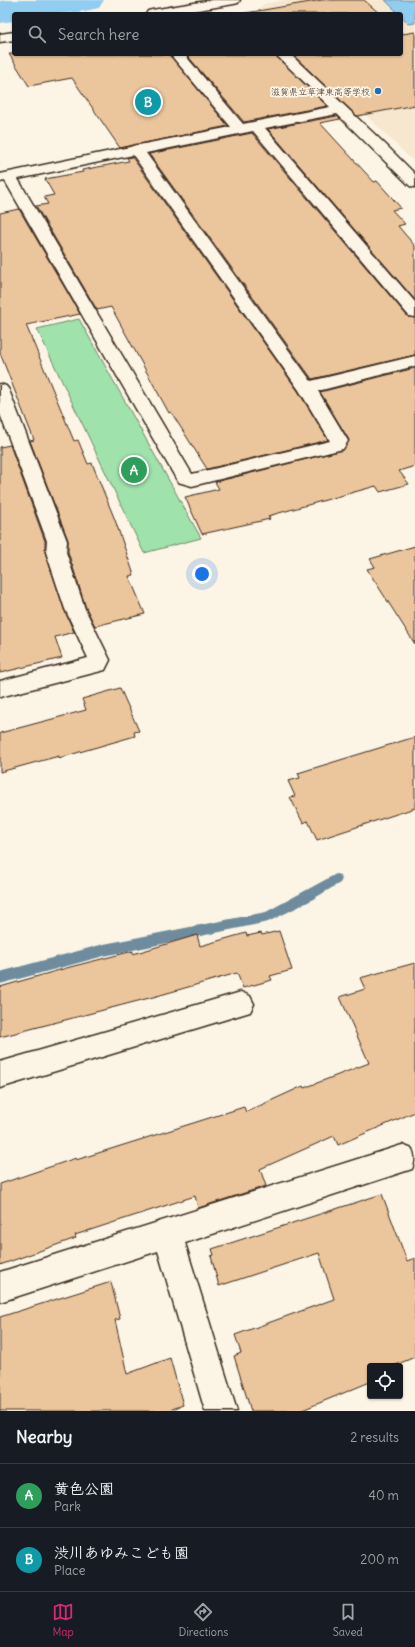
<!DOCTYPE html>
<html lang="en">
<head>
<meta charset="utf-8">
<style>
	:root { --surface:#171b24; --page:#242831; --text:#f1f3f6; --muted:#9ea1a6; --line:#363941; --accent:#db2777 }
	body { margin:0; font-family:Delius,"Klee One",sans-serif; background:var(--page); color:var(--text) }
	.controls { position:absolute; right:12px; bottom:12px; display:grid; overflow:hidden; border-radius:4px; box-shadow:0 1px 3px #0004 }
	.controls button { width:36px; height:36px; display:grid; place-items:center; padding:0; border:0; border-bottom:1px solid var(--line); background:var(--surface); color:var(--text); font:20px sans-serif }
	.you { position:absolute; left:202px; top:574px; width:14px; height:14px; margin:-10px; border:3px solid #fff; border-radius:50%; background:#1a73e8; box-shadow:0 0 0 6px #1a73e833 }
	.badge { display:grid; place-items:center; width:26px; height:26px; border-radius:50%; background:var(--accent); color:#fff; font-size:13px; font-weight:700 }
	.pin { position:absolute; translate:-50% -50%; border:2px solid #fff; box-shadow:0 1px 4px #0006 }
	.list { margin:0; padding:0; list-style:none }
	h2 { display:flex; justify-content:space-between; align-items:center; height:52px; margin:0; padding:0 16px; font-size:17px }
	h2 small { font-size:13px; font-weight:400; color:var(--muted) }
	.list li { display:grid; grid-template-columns:26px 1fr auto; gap:12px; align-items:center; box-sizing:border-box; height:64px; padding:0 16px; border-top:1px solid var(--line) }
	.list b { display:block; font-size:15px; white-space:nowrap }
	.list p { margin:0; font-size:13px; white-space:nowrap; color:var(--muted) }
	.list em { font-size:13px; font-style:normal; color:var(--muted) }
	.icon { flex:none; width:22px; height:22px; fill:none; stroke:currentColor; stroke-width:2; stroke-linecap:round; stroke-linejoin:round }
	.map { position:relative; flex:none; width:415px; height:1411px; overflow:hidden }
	.search { position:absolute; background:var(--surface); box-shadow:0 1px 3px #0004; left:12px; right:12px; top:12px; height:44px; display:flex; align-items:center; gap:10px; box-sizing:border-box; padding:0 14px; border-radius:4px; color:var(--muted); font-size:15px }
	.sheet { height:180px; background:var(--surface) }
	nav { display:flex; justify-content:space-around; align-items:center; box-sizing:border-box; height:56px; border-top:1px solid var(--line); background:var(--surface); font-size:11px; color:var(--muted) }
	nav a { display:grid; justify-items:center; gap:2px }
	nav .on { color:var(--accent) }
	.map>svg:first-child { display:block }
	.built { fill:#f7e7cf }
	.green { fill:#a0e2ac; stroke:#6e8665 }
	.water { fill:#90cdf1; stroke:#6e8c9d }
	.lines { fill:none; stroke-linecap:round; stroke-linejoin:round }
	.stream { fill:#6e8c9d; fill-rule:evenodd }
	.river { fill:#90cdf1; fill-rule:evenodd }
	.building { fill:#ebc59c; stroke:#3b2a1e }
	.minor-casing { stroke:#3b2a1e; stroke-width:3 }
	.minor { fill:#fcf5e5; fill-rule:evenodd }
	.poi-dot { fill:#1f6fb2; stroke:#fcf5e5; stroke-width:1.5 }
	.labels { text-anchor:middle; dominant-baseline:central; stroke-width:3.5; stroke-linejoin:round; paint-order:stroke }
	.far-poi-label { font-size:9px; fill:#3b2a1e; stroke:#fcf5e5; text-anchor:end }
</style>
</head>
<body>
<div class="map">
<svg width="415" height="1411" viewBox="0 0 415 1411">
	<rect width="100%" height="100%" fill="#fcf5e5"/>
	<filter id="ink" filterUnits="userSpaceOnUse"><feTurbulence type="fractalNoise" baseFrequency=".025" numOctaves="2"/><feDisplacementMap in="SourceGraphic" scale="8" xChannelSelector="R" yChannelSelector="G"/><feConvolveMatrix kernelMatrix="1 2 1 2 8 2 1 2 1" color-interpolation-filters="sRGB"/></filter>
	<g filter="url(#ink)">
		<path class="built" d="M285,0H415V163L303,54H401V14H262L258,10L264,4Z"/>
		<path class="green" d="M79,319L201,538L144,553L37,329Z"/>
		<path class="water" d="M385,0H415V23L409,24Z"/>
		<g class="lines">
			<path class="stream" d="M336,874L340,875L342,879L340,883L308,902L268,922L104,956L0,984V972L104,944L266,912Z"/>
			<path class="river" d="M7,0H104L99,8C71,15 43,14 14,14V21L0,23V1Z"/>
		</g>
		<path class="building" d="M322,0H364L380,14H240Z
			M401,32L403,34L415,32V105L357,116L292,54H401Z
			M9,54H169L228,126L120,148L72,78L29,86Z
			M186,54H274L327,106L244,122Z
			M337,116L340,119L320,123L374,182L377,181L401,208L392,210L405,224L398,226L415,246V300L268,129Z
			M252,133L408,317L415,318V355L312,379L149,154Z
			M132,157L298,391L328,440L207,469L171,412L169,413L111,307L97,310L36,206L48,204L44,197L54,195L45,179L83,172L82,170L129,161L127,158Z
			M19,209L80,314L26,325L74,441L78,440L88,464L92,463L115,520L134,575L129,576L145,614L95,626L86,608L68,552V540L30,441L34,440L0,353V213Z
			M415,368V466L399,471L409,484L380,492L376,486L268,516L270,519L202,534L185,497L219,489L215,482L343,450L349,440L320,392Z
			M10,445L45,541V552L64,609L74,632L55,637L62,658L0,673V447Z
			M415,546V644L367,569L375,567L370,559Z
			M120,688L139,731L134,732L135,736L59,758V756L0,772V733L86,710L82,699Z
			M415,737V808L317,840L308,821L303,823L290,797L295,796L288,781L300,778L298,773Z
			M279,931L292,970L270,976L272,980L243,988L237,973L157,996L0,1037V987L70,967L133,951V954L197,935L200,946L246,933L247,936L261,933L262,935Z
			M415,963V1112L338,1145L334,1136L260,1169L266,1186L198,1208L195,1196L75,1235L76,1238L0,1265V1184L76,1158V1160L244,1107L246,1112L303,1086L304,1088L369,1063L340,997L365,989L360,978Z
			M382,1194L407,1261L415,1258V1357L393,1366H370V1382L300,1411H251L234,1356L241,1353L235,1335L334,1299L319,1253L219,1286L211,1256L214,1255L212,1249Z
			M111,1282L120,1319L115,1320L127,1374L170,1358L183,1405L167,1411H0V1317Z"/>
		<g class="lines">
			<g class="minor-casing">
				<path id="minor" d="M212,0H240L238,3L234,4L174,14H146L148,11L152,10Z
					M14,32V40L0,42V34Z
					M170,54H184L243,124L330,107L275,54H290L386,145L415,174V187L410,186L337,114L265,128L415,302V317L409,316L253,131L146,153L311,381L415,356V366L318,391L348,441L343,449L192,486L178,482L5,181L0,182V174L130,147L136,145H139L231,127ZM133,155L299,390L330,441L192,474L18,179Z
					M0,384L6,386L9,390L67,541L66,552L85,609L110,660L105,670L0,697V681L88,658L65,609L46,552L47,541L0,414Z
					M241,992L250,996L254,1004L250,1012L0,1088V1062Z
					M402,1145L412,1149C415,1157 415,1161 412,1169L185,1243L237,1411H205L158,1251L0,1302V1272Z"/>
			</g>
			<use href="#minor" class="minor"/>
		</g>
	</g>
	<circle class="poi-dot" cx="378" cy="91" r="4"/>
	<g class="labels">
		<g class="far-poi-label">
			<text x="370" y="91">滋賀県立草津東高等学校</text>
		</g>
	</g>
</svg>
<div class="controls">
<button><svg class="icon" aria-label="locate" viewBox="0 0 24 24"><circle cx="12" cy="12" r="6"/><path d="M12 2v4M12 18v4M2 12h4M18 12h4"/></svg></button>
</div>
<div class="you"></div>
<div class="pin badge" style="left:134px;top:470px;background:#2e9e5b">A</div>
<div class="pin badge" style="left:148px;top:102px;background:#0f9aa8">B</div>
<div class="search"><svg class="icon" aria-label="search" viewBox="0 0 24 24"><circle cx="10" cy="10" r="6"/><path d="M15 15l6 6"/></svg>Search here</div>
</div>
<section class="sheet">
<h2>Nearby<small>2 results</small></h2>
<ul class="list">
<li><span class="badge" style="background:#2e9e5b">A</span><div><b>黄色公園</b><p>Park</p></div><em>40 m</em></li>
<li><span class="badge" style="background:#0f9aa8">B</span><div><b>渋川あゆみこども園</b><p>Place</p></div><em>200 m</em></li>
</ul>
</section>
<nav>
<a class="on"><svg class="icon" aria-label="map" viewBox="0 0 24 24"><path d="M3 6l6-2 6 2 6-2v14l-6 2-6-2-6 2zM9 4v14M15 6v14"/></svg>Map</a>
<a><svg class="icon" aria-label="directions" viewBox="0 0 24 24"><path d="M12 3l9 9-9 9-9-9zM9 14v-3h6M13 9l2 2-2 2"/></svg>Directions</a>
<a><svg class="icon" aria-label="saved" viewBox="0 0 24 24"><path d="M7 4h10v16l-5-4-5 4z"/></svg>Saved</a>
</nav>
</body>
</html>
